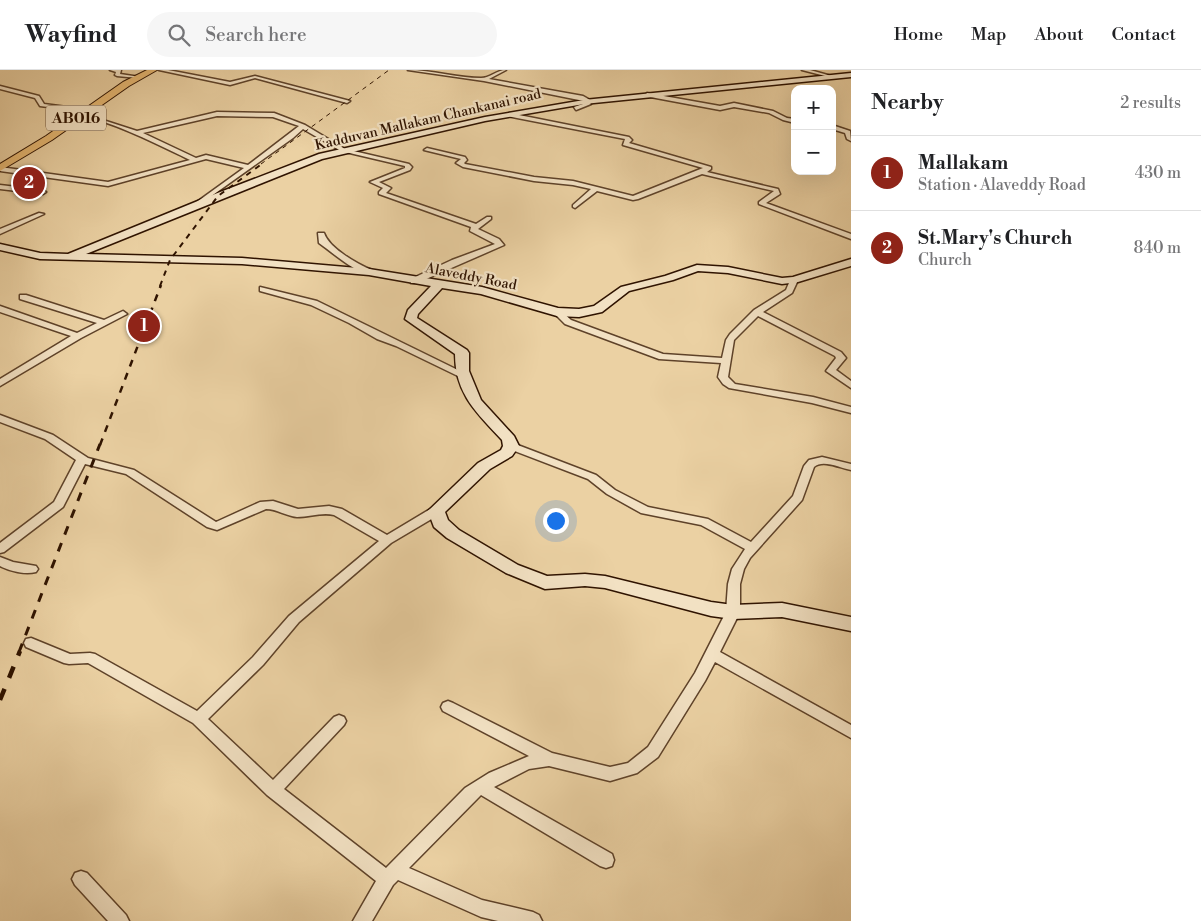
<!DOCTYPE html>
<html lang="en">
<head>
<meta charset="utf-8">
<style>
	:root { --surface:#fff; --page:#f6f6f6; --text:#202124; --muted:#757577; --line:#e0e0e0; --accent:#8f2418 }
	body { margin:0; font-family:"Libre Bodoni",serif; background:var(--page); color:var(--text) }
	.controls { position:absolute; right:15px; top:15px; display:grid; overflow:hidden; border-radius:10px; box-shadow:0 5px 20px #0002 }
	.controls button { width:45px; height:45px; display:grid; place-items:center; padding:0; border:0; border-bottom:1px solid var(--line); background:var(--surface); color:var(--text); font:25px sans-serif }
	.you { position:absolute; left:555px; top:450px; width:18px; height:18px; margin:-12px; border:4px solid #fff; border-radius:50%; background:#1a73e8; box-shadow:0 0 0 8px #1a73e833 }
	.badge { display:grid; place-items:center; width:32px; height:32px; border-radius:50%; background:var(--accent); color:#fff; font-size:16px; font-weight:700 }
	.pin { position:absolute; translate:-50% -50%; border:2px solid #fff; box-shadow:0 1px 5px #0006 }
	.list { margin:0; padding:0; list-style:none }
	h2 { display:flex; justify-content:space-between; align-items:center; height:65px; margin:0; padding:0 20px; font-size:21px }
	h2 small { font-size:16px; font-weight:400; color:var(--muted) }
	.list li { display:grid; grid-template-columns:32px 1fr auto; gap:15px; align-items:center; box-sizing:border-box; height:75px; padding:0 20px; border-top:1px solid var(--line) }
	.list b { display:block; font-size:19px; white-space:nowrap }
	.list p { margin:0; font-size:16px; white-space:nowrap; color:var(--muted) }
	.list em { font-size:16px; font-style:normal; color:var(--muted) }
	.icon { flex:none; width:28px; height:28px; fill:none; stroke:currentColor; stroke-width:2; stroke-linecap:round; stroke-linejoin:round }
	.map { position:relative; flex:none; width:851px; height:851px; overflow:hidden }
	header { display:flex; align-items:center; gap:30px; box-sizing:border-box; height:70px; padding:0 25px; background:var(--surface); border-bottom:1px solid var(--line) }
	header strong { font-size:24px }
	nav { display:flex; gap:28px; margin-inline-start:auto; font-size:18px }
	.search { width:350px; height:45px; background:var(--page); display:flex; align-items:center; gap:12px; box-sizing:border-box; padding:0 18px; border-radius:28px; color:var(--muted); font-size:19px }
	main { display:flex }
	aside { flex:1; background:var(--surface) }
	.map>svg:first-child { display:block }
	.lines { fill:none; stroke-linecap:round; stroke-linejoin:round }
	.street-casing { stroke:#5e4229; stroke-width:3 }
	.secondary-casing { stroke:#2f1300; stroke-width:3 }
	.primary-casing { stroke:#2f1300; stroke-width:2 }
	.street { fill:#f2e1c3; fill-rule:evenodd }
	.secondary { fill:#f2e1c3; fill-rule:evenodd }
	.primary { fill:#e6b872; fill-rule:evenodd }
	.rail-far4 { stroke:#2f1300; stroke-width:1; stroke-dasharray:4.5 4.5; stroke-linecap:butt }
	.rail-far3 { stroke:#2f1300; stroke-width:2; stroke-dasharray:5.5 5.5; stroke-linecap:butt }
	.rail-far2 { stroke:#2f1300; stroke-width:2.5; stroke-dasharray:7 7; stroke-linecap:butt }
	.rail-far1 { stroke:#2f1300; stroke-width:3; stroke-dasharray:9 9; stroke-linecap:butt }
	.rail { stroke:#2f1300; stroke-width:4.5; stroke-dasharray:12 12; stroke-linecap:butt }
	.labels { text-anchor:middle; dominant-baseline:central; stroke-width:4.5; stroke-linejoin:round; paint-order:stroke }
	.far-street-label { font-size:14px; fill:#2f1300; stroke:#f2e1c3 }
	.shield { fill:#f2e1c3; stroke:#6a513a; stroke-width:1 }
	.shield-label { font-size:15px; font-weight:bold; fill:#2f1300 }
</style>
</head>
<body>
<header>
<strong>Wayfind</strong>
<div class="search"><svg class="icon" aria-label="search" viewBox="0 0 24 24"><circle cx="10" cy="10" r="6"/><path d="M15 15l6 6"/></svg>Search here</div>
<nav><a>Home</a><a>Map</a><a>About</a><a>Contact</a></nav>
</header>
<main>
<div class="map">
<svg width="851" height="851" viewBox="0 0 851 851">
	<rect width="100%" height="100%" fill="#ebd1a3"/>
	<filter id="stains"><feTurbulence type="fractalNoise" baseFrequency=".004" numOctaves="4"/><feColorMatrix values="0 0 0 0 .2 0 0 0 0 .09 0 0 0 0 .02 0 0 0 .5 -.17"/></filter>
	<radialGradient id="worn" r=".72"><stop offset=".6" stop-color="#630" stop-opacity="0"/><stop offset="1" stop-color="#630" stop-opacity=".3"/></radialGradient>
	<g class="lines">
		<g class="street-casing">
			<path id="street" d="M110,0H121L120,4L140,7L138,8L117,6L115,5L116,2Z
				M159,0H168L230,12L255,6L350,31L347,33L255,8L230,15Z
				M408,0C432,0 457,8 481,8C490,8 497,0 506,0L489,9L583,26L590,30L589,32L591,34L576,40L574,37L583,34L581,32L584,31L484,11Z
				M802,0H810L835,7L833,8Z
				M0,16L39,26L44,34L90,40L87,42L40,36L35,28L0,19Z
				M647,23L720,36L734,33L773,41L787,48L795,49V53L783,50L769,43L734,37L720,40L645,26Z
				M81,42L98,46L106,51L137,61L217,42L274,43L305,55L345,79L409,94L412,97L410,100L379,112L391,118L386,123L476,154L487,147H491V149L478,159L499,169L504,175L417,213H411V209L452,190L495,174L470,161L471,157L379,124V122L383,118L370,112L405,98V96L341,81L303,59L293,68L196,137L193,135L194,134L244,98L206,89L108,116L0,101V97L108,112L190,90C155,73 116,53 79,45ZM217,46L273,47L299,56L248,95L206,85L196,88L143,63Z
				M509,43L629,67L632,70L629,73L711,97V99L707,102L778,119L780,124L766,133L851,164V169L759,134V132L774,121L702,104L638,129L633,130L597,121L575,138L573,137V135L591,119L573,115L534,111L463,97L456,93L461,89L424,80L427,78L465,87L467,90L464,93L465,94L534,107L573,111L633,126L703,98L623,75L625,69L507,46Z
				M832,55L850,61L851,71L847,69L845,63L832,59Z
				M0,115L43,120L46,122L43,124L0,119Z
				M39,143L44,144L0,164V159Z
				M318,163H324C329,178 357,194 372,200V204C357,205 332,182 319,173Z
				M791,208L798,210L792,223L763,242L841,282L846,288L836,300L851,311V318L826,301L836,288L835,286L758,246L734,270L728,307L735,314L813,327L851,337V343L812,333L729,318L723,314L718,307L721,293L659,289L565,254L553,242L554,240H560L571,250L663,284L722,288L726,270L730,264L754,240L786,220Z
				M260,217L317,231L468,305L463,308L460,307L396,276L377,269L349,253L311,235L260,221Z
				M20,225H26L104,250L123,241L127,244L81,268L0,316V309L71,266L0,242V236L77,263L97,253L20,229Z
				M0,345L53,365L88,388L134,400L216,452L260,432L273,431L298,439L329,436L342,439L387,465L432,438H440L442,441L440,444L391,473L299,552L263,595L208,649L273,710L334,647L339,645L344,647L346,651L344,655L284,719L386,798L465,718L489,703L529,686L443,641L441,637L443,633L448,631L453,633L552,683L610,697L628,693L648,677L695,603L726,542L728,514L732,499L745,479L701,455L641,443L607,424L588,409L507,378L506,376L507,374H515L596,405L615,420L648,437L708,449L751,472L793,426L804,396L809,390L822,387L851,394V400C840,398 823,389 814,397L802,430L750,488L744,499L740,514V542L720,582L851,655V668L715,592L705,611L658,687L637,703L610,711L549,696L529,699L494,717L612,784L614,790L612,796L606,798L600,796L481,725L409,798L482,830L533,842L539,845L542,851H498L481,847L398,810L393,815L372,851H353L376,811L267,725L193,653L88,593L69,594L64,593L26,577L24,573L26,569L31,568L70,584L90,583L95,584L197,641L253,587L289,546L379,471L334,445C322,442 310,447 297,447C286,446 277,439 266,439L217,460L207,457L126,404L85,394L63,437L4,482L0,483V473L54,432L76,390L45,369L0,352Z
				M0,487L13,492L36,496L38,499L36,502C25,505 10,501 0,496Z
				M81,801L87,803L126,845L129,851H108L75,815L72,809L75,803Z"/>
		</g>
		<g class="secondary-casing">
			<path id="secondary" d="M851,3V7L584,34L485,51L322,89L86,184L242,188L369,199L482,217L558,238L579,239L594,236L621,217L665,206L697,195L728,197L782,208L793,207L851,189V196L798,212L782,214L728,203L698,201L673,210L629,221L602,242L579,247L557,246L481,224L442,218L418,244L417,248L467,280L469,283V301L481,330L514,366L519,376L512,386L490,399L445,442L448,450L459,460L518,495L547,506L585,504L605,506L711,532L733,535L782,533L851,547V561L782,547L733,549L711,546L605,518L585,516L545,519L506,503L447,468L434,457L428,441L478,393L501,380L503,376L502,370C477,343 455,324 455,284L405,249L408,240L431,216L369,205L242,194L40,189L0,180V174L40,183L68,184L215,124L319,84L485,47L584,30Z"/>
		</g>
		<g class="primary-casing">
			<path id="primary" d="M147,0H157L129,16L52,70L0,101V94L46,66L123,12Z"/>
		</g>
		<use href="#street" class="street"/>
		<use href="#secondary" class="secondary"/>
		<use href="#primary" class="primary"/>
		<path class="rail-far4" d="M261,94L389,0"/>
		<path class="rail-far3" d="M160,216L170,190L218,126L263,93"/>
		<path class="rail-far2" d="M100,375L161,215"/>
		<path class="rail-far1" d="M19,582L100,374"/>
		<path class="rail" d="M0,630L20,581"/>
	</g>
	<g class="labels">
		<g class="far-street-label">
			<text transform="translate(428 50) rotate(-13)">Kadduvan Mallakam Chankanai road</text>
			<text transform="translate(471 207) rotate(11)">Alaveddy Road</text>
		</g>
		<rect class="shield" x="46" y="35.5" width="60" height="25" rx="4"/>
		<g class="shield-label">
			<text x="76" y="48">AB016</text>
		</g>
	</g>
	<rect width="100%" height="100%" filter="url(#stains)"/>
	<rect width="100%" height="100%" fill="url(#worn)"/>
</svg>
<div class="controls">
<button>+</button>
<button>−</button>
</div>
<div class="you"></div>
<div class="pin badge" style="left:144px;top:256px">1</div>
<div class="pin badge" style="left:29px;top:113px">2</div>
</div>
<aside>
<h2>Nearby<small>2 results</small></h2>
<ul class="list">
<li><span class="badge">1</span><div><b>Mallakam</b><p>Station · Alaveddy Road</p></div><em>430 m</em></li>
<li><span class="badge">2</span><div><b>St.Mary's Church</b><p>Church</p></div><em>840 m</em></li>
</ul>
</aside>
</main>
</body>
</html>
